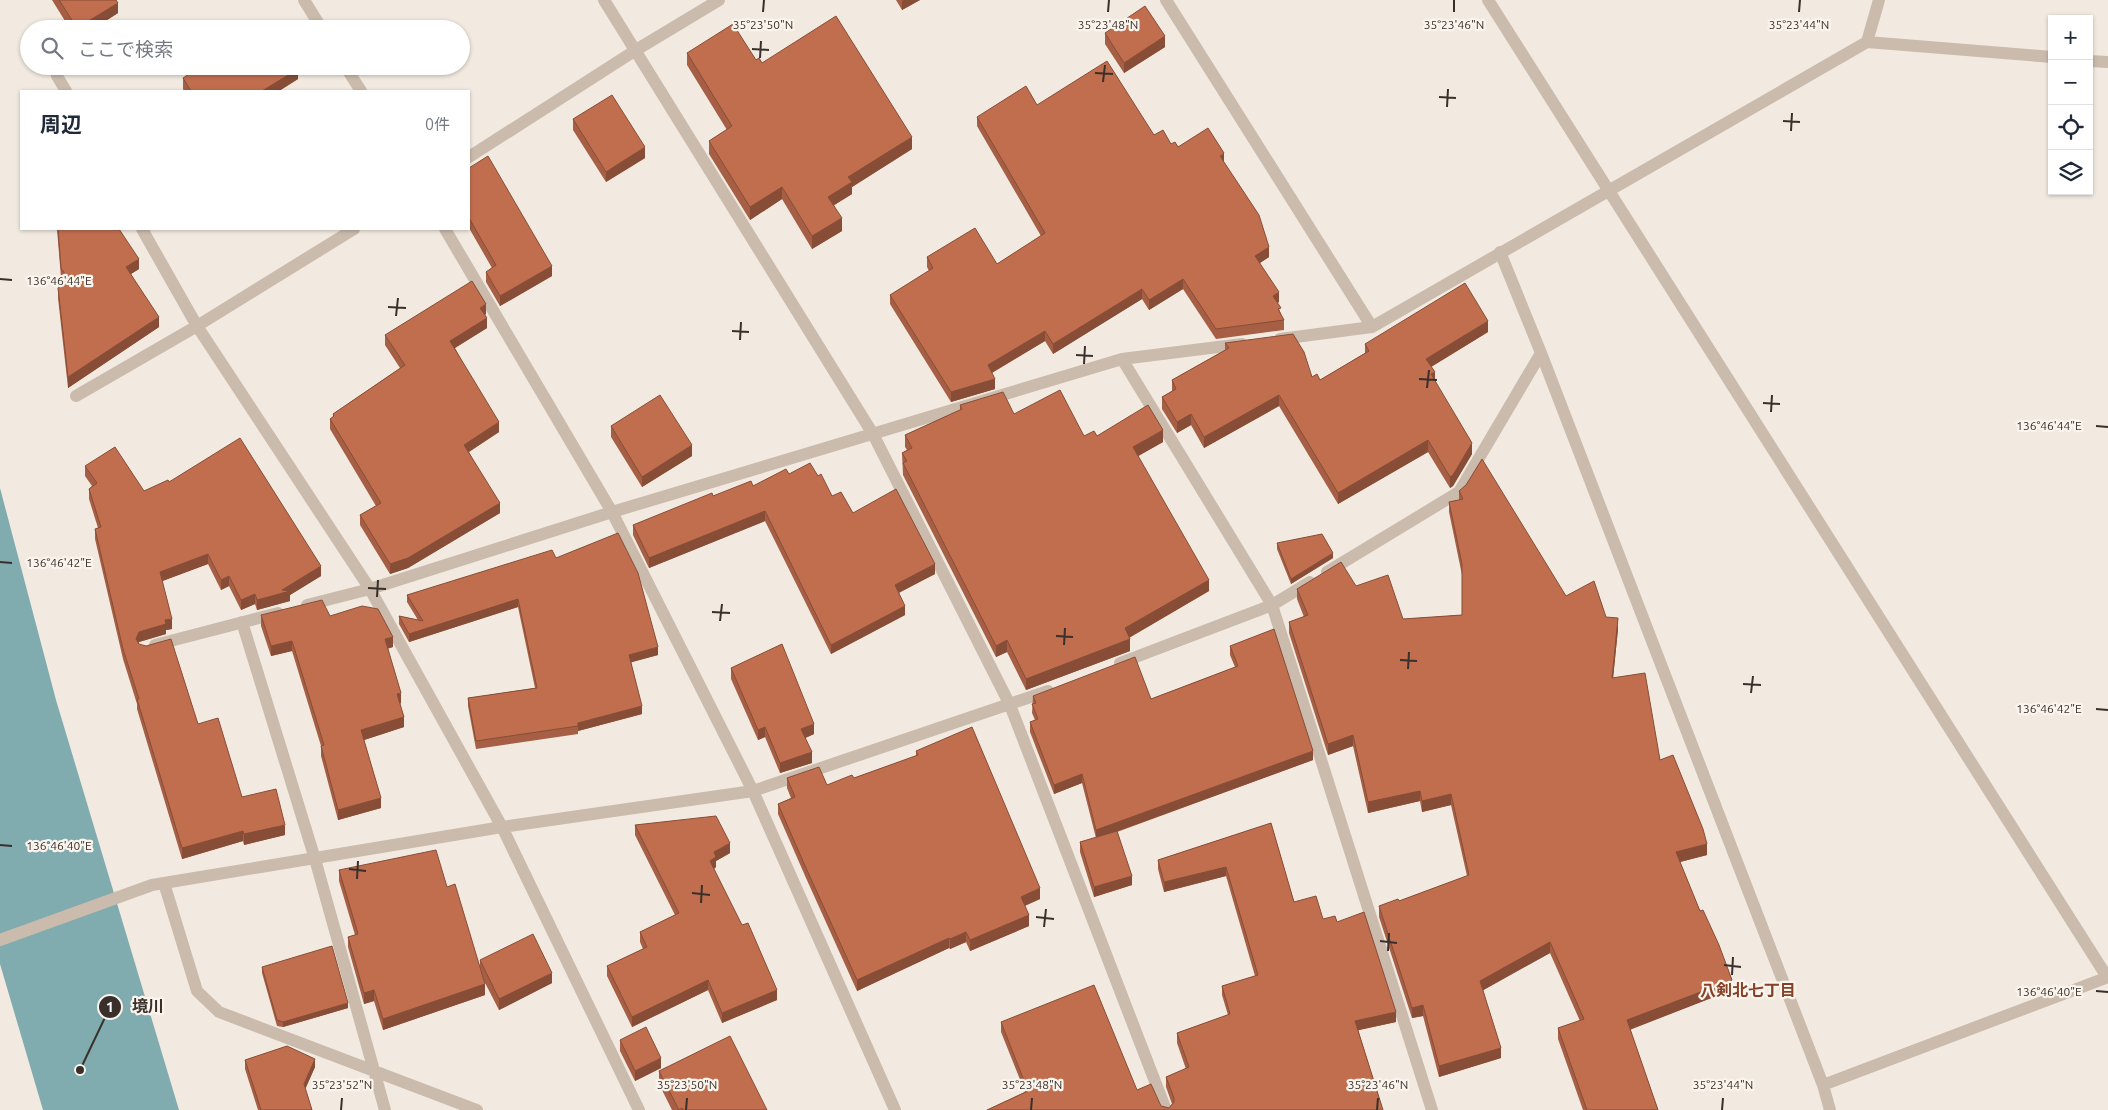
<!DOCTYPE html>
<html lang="ja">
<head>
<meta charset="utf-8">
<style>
	:root { --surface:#fff; --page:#f6f6f7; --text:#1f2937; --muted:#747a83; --line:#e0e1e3 }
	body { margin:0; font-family:Ubuntu,"Noto Sans JP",sans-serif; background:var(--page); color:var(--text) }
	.controls { position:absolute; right:15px; top:15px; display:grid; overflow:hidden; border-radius:0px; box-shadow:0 1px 4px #0004 }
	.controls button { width:45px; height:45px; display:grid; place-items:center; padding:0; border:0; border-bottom:1px solid var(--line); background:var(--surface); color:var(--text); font:25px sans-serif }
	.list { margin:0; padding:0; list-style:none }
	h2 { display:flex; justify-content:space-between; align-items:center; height:65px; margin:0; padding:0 20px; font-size:21px }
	h2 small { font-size:16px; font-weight:400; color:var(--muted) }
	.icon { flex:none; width:28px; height:28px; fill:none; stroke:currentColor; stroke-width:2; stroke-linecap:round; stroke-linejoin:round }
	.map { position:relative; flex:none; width:2108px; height:1110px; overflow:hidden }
	.search { position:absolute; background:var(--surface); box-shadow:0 1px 4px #0004; left:20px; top:20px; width:450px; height:55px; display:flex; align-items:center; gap:12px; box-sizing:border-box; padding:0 18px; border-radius:28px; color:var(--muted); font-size:19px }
	.panel { position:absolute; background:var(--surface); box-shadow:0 1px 4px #0004; left:20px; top:90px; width:450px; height:140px; border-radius:0px }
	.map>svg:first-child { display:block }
	.water { fill:#80abaf }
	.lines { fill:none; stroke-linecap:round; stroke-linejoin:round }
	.minor { stroke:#cabbac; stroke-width:12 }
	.wall { fill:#a65f44 }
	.shaded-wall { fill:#874d37 }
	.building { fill:#c16e4f; stroke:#874d37 }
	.ticks { fill:none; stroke:#39302b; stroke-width:2 }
	.labels { text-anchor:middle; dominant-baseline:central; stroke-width:4.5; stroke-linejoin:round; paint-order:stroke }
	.neighbourhood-label { font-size:16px; font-weight:bold; fill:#854027; stroke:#faf4ed }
	.ticks-label { font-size:12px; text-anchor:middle; fill:#39302b; stroke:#faf4ed; stroke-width:4.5; stroke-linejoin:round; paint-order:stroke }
	.leader { fill:none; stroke:#39302b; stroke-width:2 }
	.callout-dot { fill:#39302b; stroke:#faf4ed; stroke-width:2 }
	.mark-label { font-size:15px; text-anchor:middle; font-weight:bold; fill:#fff }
	.callout-label { font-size:16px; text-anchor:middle; font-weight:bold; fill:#39302b; stroke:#faf4ed; stroke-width:4.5; stroke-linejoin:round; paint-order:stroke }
</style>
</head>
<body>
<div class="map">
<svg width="2108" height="1110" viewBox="0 0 2108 1110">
	<rect width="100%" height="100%" fill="#f2eae0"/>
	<path class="water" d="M0,488L56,700L179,1110H43L0,964Z"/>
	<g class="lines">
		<path class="minor" d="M304,0L322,29
			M604,0L873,434L1010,705L1166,1110
			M1166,0L1372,327
			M1488,0L2107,977
			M1867,42L1879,0
			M2089,61L2108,62
			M345,66L361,91
			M57,76L66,91
			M469,157L636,50L719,0
			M142,229L197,326L370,589L502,827L639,1110
			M445,229L612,512L753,791L895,1110
			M1500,252L1541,353L1823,1085L1830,1110
			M1280,339L1372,327L1867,42L2052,57
			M1122,359L1272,605L1432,1110
			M76,396L197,326L354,229
			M1327,572L1459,492L1541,353
			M307,605L370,589L612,512L1122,359L1242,344
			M242,622L315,859L385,1110
			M155,645L278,613
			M1120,663L1272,605L1310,582
			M164,883L197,991L219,1012L477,1110
			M0,940L152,885L502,827L753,791L1048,691
			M1823,1085L2108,977"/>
	</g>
	<path class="wall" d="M52,0H116L118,13L93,29H70Z
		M896,0H920L902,10Z
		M1105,33L1165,47L1124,73L1105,44Z
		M687,53L756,60L762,63L912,149L852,187V194L834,205L842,231L812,249L782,199L750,220L709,154V141L727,130L687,65Z
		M224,72L298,79L279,91H184L183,89V78Z
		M1037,105L1154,135L1171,144L1224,162L1269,257L1260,263L1279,302L1277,303L1281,314L1284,320V330L1216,339L1183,289L1149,310L1142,299L1053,354L1045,341L992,373L995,389L951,402L890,304V295L929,271L927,267V257L997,264L1041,236L977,126V117Z
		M573,119L645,158L606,182L573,130Z
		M469,168L552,276L500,306L486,282V272L492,268L469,228Z
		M57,229H119L139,269L131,274L159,327L68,388L58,298V288L64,283L61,278Z
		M486,314L485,315L487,328L455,348L499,432L469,452L500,513L408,568L390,574L360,525V515L376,506L330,429V419L333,417V414L400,368L385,345V335Z
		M1488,332L1431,367L1435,381L1472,454L1453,486L1450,488L1428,452L1338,504L1279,406L1204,448L1191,425L1177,433L1162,409V397L1172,391V380L1225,350V343L1312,377L1320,380L1365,353V344Z
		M960,405L1014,414L1084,436L1163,442L1138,456L1209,591L1129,638L1130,651L1026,690L1007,652L996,657L903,475L902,453L907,450L905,447V435L960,410Z
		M611,426L692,456L642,487L611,437Z
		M85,466L144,491L169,482L321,576L290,595V601L257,610L255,604L241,610L229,586L221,590L208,564L162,581L172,629L166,630V634L139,642L138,643L198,724L242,797L285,835L244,845L243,841L182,859L137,709V704L123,659L95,539V529L98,528L89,499V489L92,486L85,476Z
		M789,474L818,476L832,496L853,513L935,574L899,592L905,615L831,654L765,521L649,568L633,535V525L713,496L753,486Z
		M1459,491L1566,596L1606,617L1618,629L1613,678L1660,760L1707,855L1680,862L1732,990L1630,1029L1658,1110H1583L1558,1039V1028L1580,1021L1550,953L1483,990L1501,1058L1439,1077L1423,1016L1412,1018L1379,917V906L1399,901L1467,876L1451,805L1422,812L1420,801L1368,813L1353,746L1328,755L1289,633V622L1304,617L1297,599V589L1356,586L1403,619L1462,615V575L1449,512V502L1459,500Z
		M1277,543L1333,558L1291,584L1277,549Z
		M556,558L658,655L631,662L642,714L578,731V734L476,749L468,706V698L535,688L518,607L409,642L399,624V616L418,620L407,602V595Z
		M261,615L330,616L393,647L387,649L401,703L400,704L404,727L364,740L381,808L338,820L321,756V746L292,651L271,656L261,626Z
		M1230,646L1313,760L1117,832L1132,885L1094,897L1080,852V842L1096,838L1082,783L1054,794L1030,732V722L1035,720L1032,713L1033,696L1151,699L1235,667L1230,655Z
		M731,668L814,734L805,738L812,763L780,773L765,737L758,740L731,679Z
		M916,751L1040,899L1025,906L1029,926L970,951L966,942L950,949L949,948L857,991L806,878L778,814V804L791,798L787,788V778L827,785L854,778L916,756Z
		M1271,823L1294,902L1323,919L1337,922L1396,1022L1358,1030L1383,1110H987L1025,1092L1001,1032V1022L1137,1090L1161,1106L1169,1108L1172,1104L1166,1087V1077L1186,1069L1177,1043V1033L1228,1015L1222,995V986L1255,976L1226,876L1164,892L1158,869V860Z
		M635,825L730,853L716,861V867L714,869L777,1000L722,1023L708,990L632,1027L607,976V966L643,949L640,942V932L675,915L635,835Z
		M339,870L447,887L480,967V960L552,983L499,1010L482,977L485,995L383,1030L374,1001L364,1004L348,947V937L355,935L339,881Z
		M262,967L348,1008L283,1027L277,1026L262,973Z
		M620,1040L661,1068L635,1081L620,1051Z
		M245,1060L315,1067L305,1089L312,1110H258L245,1069Z
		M659,1071L767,1110H672L659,1084Z"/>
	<path class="shaded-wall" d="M904,0H920L902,10V1Z
		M118,3V13L93,29H77Z
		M1165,36V47L1124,73V63Z
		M298,69V79L279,91H262Z
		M912,137V149L852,187V194L828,209V197L848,177Z
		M645,147V158L606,182V172Z
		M1224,153V163L1220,156Z
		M782,187V199L750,220V207Z
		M842,218V231L812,249V236Z
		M1269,247V257L1255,266V256Z
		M139,259V269L126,277V267Z
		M552,266V276L500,306V296Z
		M1183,279V289L1149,310V300Z
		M1142,289V299L1053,354V344Z
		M1279,292V302L1273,306V296Z
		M486,304V314L480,318V308Z
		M159,317V327L68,388V377Z
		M487,318V328L450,351V341Z
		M1488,321V332L1426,370V359Z
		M1045,331V341L988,375V365Z
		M1435,372V383L1431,374Z
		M995,379V389L951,402V392Z
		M1279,395V406L1204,448V437Z
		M1191,414V425L1177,433V422Z
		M499,422V432L464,455V445Z
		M1163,430V442L1133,459V447Z
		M1428,440V452L1338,504V493Z
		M1472,443V454L1453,486L1450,488V477Z
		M692,445V456L642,487V477Z
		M500,503V513L408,568L390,574V564Z
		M765,511V521L649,568V558Z
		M1333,553V558L1291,584V579Z
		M208,554V564L160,582V572Z
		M935,564V574L895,595V585Z
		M321,566V576L290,595V601L257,610V600L282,590Z
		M229,576V586L221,590V580Z
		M1209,580V591L1125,640V628Z
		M255,594V604L241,610V600Z
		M518,599V607L409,642V634Z
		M905,606V615L831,654V645Z
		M1618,618V629L1612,689V678Z
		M172,619V629L166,630V634L139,642L136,650V639L139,632L165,620Z
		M393,637V647L385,649V639Z
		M1130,639V651L1026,690V679Z
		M1007,640V652L996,657V646Z
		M292,641V651L271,656V646Z
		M658,647V655L629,663V655Z
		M401,693V703L397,705V694Z
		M642,706V714L578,731V723Z
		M404,717V727L361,741V730Z
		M814,724V734L801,740V729Z
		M765,727V737L758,740V730Z
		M1353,735V746L1328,755V744Z
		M1313,751V760L1096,839V830Z
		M812,752V763L780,773V763Z
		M1082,774V783L1054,794V785Z
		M1420,791V801L1368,813V802Z
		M1451,794V805L1422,812V801Z
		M381,798V808L338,820V810Z
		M285,825V835L244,845V834Z
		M243,831V841L182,859V848Z
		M730,843V853L716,861V867L710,871V861L714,852Z
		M1707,844V855L1676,863V852Z
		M1226,867V876L1164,892V882Z
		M1132,876V885L1094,897V887Z
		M1040,888V899L1021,907V897Z
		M1029,915V926L970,951V940Z
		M966,932V942L950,949V939Z
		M949,938V948L857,991V980Z
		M1550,942V953L1480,992V981Z
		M552,973V983L499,1010V999Z
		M708,980V990L632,1027V1017Z
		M1732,980V990L1627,1031V1020Z
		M485,984V995L383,1030V1019Z
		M374,990V1001L364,1004V993Z
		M777,990V1000L722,1023V1013Z
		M348,1003V1008L283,1027V1022Z
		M1423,1005V1016L1412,1018V1008Z
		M1396,1012V1022L1355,1031V1021Z
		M1501,1048V1058L1439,1077V1066Z
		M661,1058V1068L635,1081V1071Z
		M315,1059V1067L304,1092V1084Z"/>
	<path class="building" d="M59,0H116L118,3L77,28Z
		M1145,6L1165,36L1124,63L1105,33Z
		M836,16L912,137L848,177L852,182L828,197L842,218L812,236L782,187L750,207L709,141L732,126L687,53L733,24L756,60L759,58L762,63Z
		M1107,61L1154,135L1163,130L1171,144L1175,142L1178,147L1208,128L1224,153L1220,156L1259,215L1269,247L1255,256L1279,292L1273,296L1281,308L1278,309L1284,320L1216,329L1183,279L1149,300L1142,289L1053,344L1045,331L988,365L995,379L951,392L890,295L933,268L927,257L975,228L997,264L1045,233L977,117L1026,86L1037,105Z
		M202,66H221L224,72L233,66H296L298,69L262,91H191L183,78Z
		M612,95L645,147L606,172L573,119Z
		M488,156L552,266L500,296L486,272L496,265L469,218V168Z
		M58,229H119L139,259L126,267L159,317L68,377L58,288L69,280L61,268Z
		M472,281L486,304L480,308L487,318L450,341L499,422L464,445L500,503L408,558L390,564L360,515L381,503L330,419L334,416L333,414L405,365L385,335Z
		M1465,283L1488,321L1426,359L1435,372L1431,374L1472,443L1453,475L1450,477L1428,440L1338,493L1279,395L1204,437L1191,414L1177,422L1162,397L1176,389L1172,380L1229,348L1225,343L1293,334L1304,352L1312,377L1317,374L1320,380L1369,351L1365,344Z
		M1060,390L1084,436L1094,431L1097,436L1148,405L1163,430L1133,447L1209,580L1125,628L1130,639L1026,679L1007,640L996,646L903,463L907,461L902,453L912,448L905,435L962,409L960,405L1003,392L1014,414Z
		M660,395L692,445L642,477L611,426Z
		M240,438L321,566L282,590L290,591L257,600L255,594L241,600L229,576L221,580L208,554L160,572L172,619L165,620L166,624L139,632L136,639L139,644L146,646L171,639L198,724L218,718L242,797L276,789L285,825L244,834L243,831L182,848L137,699H139L123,649L95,529L101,527L89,489L97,483L85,466L115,447L144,491L168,480L169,482Z
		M1482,459L1566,596L1594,581L1606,617L1618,618L1612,678L1645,673L1660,760L1673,755L1703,829L1707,844L1676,852L1700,911L1703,910L1719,945L1732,980L1627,1020L1658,1110H1587L1558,1028L1584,1019L1550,942L1480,981L1501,1048L1439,1066L1423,1005L1412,1008L1379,906L1398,899L1399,901L1469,875L1451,794L1422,801L1420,791L1368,802L1353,735L1328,744L1289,622L1308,615L1297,589L1341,562L1356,586L1388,575L1403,619L1462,615V564L1449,502L1463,499L1459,491L1466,485Z
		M810,463L818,476L821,474L832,496L841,492L853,513L896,489L935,564L895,585L905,606L831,645L765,511L649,558L633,525L712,493L713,496L751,481L753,486L786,469L789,474Z
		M618,533L638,573L658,647L629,655L642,706L578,723V726L476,741L468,698L537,688L518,599L409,634L399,616L423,621L407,595L552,550L556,558Z
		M1322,534L1333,553L1291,579L1277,543Z
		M322,600L330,616L362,606L378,609L393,637L385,639L401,693L397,694L404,717L361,730L381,798L338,810L321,746L324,745L292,641L271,646L261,615Z
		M1274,629L1313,751L1096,830L1082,774L1054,785L1030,722L1038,719L1032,704L1036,703L1033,696L1135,657L1151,699L1238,666L1230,646Z
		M782,644L814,724L801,729L812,752L780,763L765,727L758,730L731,668Z
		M972,727L1040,888L1021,897L1029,915L970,940L966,932L950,939L949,938L857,980L806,868L778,804L795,797L787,778L819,767L827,785L852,775L854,778L918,755L916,751Z
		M716,816L730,843L714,852L716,857L710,861L742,925L748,923L777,990L722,1013L708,980L632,1017L607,966L647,947L640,932L679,913L635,825Z
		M1271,823L1294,902L1316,896L1323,919L1335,916L1337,922L1364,912L1396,1012L1355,1021L1383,1110H987L1028,1091L1001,1022L1094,985L1137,1090L1151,1084L1161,1106L1169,1108L1174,1102V1098L1166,1077L1189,1067L1177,1033L1230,1014L1222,986L1258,975L1226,867L1164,882L1158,860Z
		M1117,831L1132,876L1094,887L1080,842Z
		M436,850L447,887L455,884L485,984L383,1019L374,990L364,993L348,937L358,934L339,870Z
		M533,934L552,973L499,999L480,960Z
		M332,946L348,1003L283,1022L277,1020L262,967Z
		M646,1027L661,1058L635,1071L620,1040Z
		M730,1036L767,1110H683L682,1108L679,1110L659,1071Z
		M287,1046L315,1059L304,1084L312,1110H261L245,1060Z"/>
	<path class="ticks" d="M763,12L764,0M1108,12L1109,0M1454,12V0M1799,12L1800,0M752,49L769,50M760,58L761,41M1095,73L1113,74M1103,82L1105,65M1439,97L1456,98M1447,107L1448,89M1783,121L1800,122M1791,131L1792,113M0,279L12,280M388,307L406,308M396,316L398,298M732,331L749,332M740,340L741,322M1076,355L1093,356M1084,364L1085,346M1419,379L1437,380M1427,388L1429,370M1763,403L1780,404M1771,412L1772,395M2096,426L2108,427M0,562L12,563M368,588L386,589M377,597L378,580M712,612L730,613M720,621L722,604M1056,636L1073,637M1064,645L1065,628M1400,660L1417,661M1408,669L1409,652M1743,684L1761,685M1751,693L1753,676M2096,709L2108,710M0,845L12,846M349,869L366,871M357,879L358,861M692,893L710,895M701,903L702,885M1036,917L1054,919M1044,927L1046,909M1380,941L1397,943M1388,951L1389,933M1724,965L1741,967M1732,975L1733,957M2096,991L2108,992M341,1110L342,1098M686,1110L687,1098M1031,1110L1032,1098M1377,1110L1378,1098M1722,1110L1723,1098"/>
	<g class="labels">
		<g class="neighbourhood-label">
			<text x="1748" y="990">八剣北七丁目</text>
		</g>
	</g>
	<g class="ticks-label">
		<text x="763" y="29">35°23'50"N</text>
		<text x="1108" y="29">35°23'48"N</text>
		<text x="1454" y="29">35°23'46"N</text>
		<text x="1799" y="29">35°23'44"N</text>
		<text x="59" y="285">136°46'44"E</text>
		<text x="2049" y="430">136°46'44"E</text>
		<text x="59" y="567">136°46'42"E</text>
		<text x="2049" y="713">136°46'42"E</text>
		<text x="59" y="850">136°46'40"E</text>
		<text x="2049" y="996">136°46'40"E</text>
		<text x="342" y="1089">35°23'52"N</text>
		<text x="687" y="1089">35°23'50"N</text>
		<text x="1032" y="1089">35°23'48"N</text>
		<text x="1378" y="1089">35°23'46"N</text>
		<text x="1723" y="1089">35°23'44"N</text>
	</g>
	<path class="leader" d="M80 1070L110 1007"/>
	<g class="callout-dot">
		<circle cx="80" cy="1070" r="5"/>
		<circle cx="110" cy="1007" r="12"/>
	</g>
	<g class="mark-label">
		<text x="110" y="1012">1</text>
	</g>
	<g class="callout-label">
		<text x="148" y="1012">境川</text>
	</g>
</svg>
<div class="controls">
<button>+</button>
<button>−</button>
<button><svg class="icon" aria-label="locate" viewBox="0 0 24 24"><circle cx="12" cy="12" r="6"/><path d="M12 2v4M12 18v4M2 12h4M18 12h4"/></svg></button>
<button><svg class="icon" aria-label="layers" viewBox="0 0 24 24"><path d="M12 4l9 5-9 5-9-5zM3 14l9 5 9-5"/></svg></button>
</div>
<div class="search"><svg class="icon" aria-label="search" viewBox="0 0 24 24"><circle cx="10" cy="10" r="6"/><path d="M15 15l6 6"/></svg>ここで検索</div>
<section class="panel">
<h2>周辺<small>0件</small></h2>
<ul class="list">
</ul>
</section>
</div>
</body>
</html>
